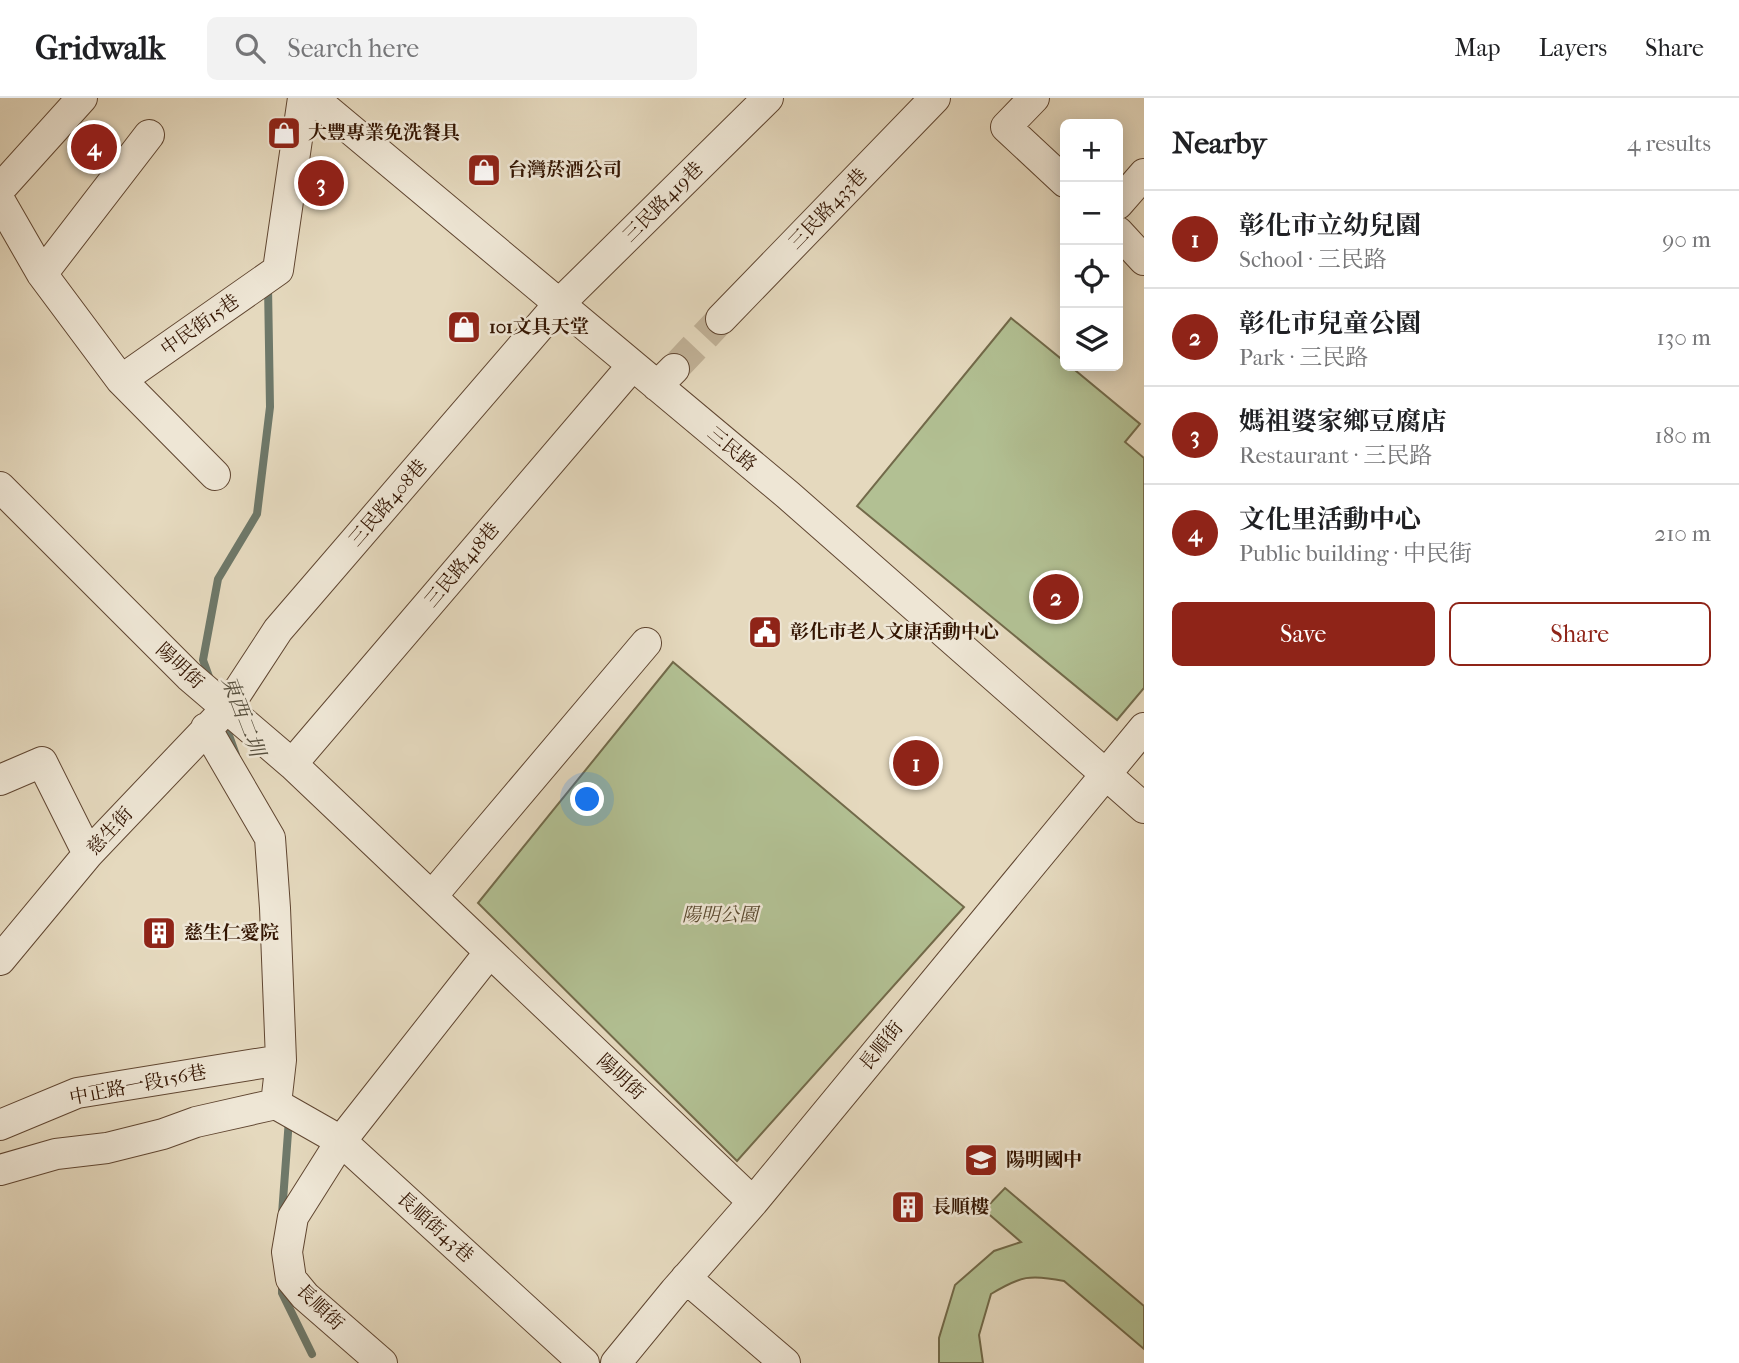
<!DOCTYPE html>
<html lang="en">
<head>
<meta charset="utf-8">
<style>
	:root { --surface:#fff; --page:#f2f2f2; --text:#202124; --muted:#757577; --line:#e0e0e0; --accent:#8f2418 }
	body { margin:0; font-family:"IM FELL French Canon","Noto Serif TC",serif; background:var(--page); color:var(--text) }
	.controls { position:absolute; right:21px; top:21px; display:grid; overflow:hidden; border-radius:10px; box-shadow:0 4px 18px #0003 }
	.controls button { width:63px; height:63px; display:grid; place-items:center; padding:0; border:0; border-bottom:2px solid var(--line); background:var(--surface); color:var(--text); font:35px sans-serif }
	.you { position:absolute; left:588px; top:702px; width:24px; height:24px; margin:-18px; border:5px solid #fff; border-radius:50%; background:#1a73e8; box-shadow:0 0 0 10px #1a73e833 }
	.badge { display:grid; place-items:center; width:46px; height:46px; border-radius:50%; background:var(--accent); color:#fff; font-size:23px; font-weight:700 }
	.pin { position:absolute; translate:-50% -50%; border:4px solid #fff; box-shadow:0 2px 7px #0006 }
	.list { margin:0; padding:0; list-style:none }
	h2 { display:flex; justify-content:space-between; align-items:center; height:91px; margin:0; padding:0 28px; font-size:30px }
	h2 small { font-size:23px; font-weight:400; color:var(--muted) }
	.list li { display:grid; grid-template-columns:46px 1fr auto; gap:21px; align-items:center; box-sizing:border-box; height:98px; padding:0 28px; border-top:2px solid var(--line) }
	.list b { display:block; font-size:26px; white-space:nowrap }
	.list p { margin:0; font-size:23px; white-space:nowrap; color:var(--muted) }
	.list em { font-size:23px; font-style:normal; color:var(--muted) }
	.actions { display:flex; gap:14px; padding:21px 28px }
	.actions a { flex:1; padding:16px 0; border:2px solid var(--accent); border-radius:10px; text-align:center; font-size:24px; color:var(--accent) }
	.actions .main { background:var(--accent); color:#fff }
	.icon { flex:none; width:38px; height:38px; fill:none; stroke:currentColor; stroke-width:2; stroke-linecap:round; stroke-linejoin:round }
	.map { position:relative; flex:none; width:1144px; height:1265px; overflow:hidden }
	header { display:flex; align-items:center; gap:42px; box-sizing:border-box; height:98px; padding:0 35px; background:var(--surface); border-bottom:2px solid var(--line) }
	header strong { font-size:33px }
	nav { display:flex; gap:38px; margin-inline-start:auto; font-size:24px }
	.search { width:490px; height:63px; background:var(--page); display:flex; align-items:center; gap:18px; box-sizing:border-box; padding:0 24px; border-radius:10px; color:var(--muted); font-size:26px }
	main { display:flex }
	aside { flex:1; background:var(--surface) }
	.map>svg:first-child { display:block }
	.green { fill:#b2c093; stroke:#726a4a; stroke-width:2 }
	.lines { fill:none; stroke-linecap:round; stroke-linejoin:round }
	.stream { stroke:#6e7869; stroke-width:8 }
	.minor-tunnel { stroke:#c1b298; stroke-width:30; stroke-dasharray:30 15; stroke-linecap:butt }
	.minor-casing { stroke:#604631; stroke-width:32 }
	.minor { stroke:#eee6d5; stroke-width:30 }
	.labels { text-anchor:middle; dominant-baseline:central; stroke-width:5; stroke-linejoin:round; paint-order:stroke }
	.poi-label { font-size:19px; font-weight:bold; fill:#331502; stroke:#eee6d5; text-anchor:start }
	.street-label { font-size:19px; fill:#331502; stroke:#eee6d5 }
	.park-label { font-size:19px; font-style:italic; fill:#59482e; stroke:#eee6d5 }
	.water-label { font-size:21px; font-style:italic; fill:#564f3e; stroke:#eee6d5 }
</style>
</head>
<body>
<header>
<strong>Gridwalk</strong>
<div class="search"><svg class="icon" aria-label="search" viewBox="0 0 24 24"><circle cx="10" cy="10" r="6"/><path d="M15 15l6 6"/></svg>Search here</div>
<nav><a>Map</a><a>Layers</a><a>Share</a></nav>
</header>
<main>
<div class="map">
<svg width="1144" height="1265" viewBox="0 0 1144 1265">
	<rect width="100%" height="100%" fill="#e5d9be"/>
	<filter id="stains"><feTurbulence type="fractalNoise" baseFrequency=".00286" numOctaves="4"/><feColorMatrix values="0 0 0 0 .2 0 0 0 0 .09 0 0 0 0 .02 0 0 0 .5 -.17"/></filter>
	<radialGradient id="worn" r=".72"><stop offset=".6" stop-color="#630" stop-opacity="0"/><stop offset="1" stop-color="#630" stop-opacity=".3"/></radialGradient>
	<path class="green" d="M1011,220L1065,264V268H1070L1140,326L1125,344L1144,360V590L1117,622L857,408Z
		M673,564L964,809L737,1063L478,805Z
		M1005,1090L1144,1208V1251L1064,1183C1030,1176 1021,1178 991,1196L979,1237L983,1265H939V1240L955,1187L994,1153L1021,1144L984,1112Z"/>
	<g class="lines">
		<path class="stream" d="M211,584L203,562L218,481L257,416L270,309L268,188
			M224,623L236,657
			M282,1116L289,1021
			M282,1185V1195L312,1256"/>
		<path class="minor-tunnel" d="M674,271L721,221"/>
		<g class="minor-casing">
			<path id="minor" d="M313,0L788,397L1144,710
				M1034,0L1006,29L1065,84
				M0,91L82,0
				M0,103L42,176L121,282L215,377
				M1118,106L1144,76
				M1118,134L1144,162
				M42,176L149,37
				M721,221L935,0
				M121,282L278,172L303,0
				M657,288L674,271
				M0,389L189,578L292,666L753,1104
				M206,630L270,740L275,810L281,962L276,1006
				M292,666L632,268
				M0,682L42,664L88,756
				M432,798L646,545
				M0,862L88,756L227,610L278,532L558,207L768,0
				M276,1006L341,1043L584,1265
				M0,1027L77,995L281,962
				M0,1072L56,1056L107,1050L163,1036L196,1024L276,1006
				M686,1180L785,1265
				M382,1265L305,1198L291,1181L287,1154L293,1119L341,1043L489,855
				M616,1265L675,1193L753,1104L1144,630"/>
		</g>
		<use href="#minor" class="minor"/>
	</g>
	<defs>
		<g id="shop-square" transform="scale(1.75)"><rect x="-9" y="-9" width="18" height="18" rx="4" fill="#8f2418" stroke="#eee6d5"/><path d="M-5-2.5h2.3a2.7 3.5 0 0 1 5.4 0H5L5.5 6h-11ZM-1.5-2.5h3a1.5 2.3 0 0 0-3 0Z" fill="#fff"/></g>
		<g id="civic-square" transform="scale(1.75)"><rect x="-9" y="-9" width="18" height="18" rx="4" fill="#8f2418" stroke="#eee6d5"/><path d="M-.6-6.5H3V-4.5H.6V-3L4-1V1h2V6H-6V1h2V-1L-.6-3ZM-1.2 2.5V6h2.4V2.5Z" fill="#fff"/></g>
		<g id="building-square" transform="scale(1.75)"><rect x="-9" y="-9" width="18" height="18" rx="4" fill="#8f2418" stroke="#eee6d5"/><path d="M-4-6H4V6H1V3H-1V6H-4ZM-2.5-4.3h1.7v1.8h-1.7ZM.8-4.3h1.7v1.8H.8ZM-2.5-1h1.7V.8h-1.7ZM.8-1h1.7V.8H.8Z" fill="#fff"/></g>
		<g id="school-square" transform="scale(1.75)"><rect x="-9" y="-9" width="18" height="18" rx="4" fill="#8f2418" stroke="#eee6d5"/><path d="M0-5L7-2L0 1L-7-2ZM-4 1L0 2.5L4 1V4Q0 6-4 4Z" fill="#fff"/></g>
	</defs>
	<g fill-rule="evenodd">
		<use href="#shop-square" x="284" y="35"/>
		<use href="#shop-square" x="484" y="72"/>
		<use href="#shop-square" x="464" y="229"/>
		<use href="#civic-square" x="765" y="534"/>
		<use href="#building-square" x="159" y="835"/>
		<use href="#school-square" x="981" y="1062"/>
		<use href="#building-square" x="908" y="1109"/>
	</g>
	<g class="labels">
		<g class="poi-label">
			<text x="308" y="35">大豐專業免洗餐具</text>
			<text x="508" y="72">台灣菸酒公司</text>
			<text x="489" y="229">101文具天堂</text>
			<text x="790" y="534">彰化市老人文康活動中心</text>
			<text x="184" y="835">慈生仁愛院</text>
			<text x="1006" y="1062">陽明國中</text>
			<text x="932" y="1109">長順樓</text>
		</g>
		<g class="street-label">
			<text transform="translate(663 104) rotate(-45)">三民路419巷</text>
			<text transform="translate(828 111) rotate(-46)">三民路433巷</text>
			<text transform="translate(200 227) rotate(-35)">中民街15巷</text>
			<text transform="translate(732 351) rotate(40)">三民路</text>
			<text transform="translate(388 405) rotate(-49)">三民路408巷</text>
			<text transform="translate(462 467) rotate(-50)">三民路418巷</text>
			<text transform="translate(180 568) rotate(43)">陽明街</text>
			<text transform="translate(110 733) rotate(-47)">慈生街</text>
			<text transform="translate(881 948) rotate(-51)">長順街</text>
			<text transform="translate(621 979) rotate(43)">陽明街</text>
			<text transform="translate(138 987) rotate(-11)">中正路一段156巷</text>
			<text transform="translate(435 1129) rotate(42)">長順街43巷</text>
			<text transform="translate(320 1209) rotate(44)">長順街</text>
		</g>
		<g class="park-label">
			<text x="720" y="817">陽明公園</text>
		</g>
		<g class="water-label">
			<text transform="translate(243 618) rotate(69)">東西二圳</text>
		</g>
	</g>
	<rect width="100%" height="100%" filter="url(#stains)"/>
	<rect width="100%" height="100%" fill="url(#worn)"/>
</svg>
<div class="controls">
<button>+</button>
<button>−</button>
<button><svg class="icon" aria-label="locate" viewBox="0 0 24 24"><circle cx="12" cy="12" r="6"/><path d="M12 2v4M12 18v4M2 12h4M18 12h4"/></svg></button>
<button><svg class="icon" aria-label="layers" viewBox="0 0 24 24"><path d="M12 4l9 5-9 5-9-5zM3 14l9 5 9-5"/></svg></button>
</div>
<div class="you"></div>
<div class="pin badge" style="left:916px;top:665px">1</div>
<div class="pin badge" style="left:1056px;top:499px">2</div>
<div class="pin badge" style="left:321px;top:85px">3</div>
<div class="pin badge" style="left:94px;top:49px">4</div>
</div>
<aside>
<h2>Nearby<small>4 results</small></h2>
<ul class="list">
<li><span class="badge">1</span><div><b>彰化市立幼兒園</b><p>School · 三民路</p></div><em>90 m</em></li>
<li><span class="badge">2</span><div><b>彰化市兒童公園</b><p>Park · 三民路</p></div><em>130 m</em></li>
<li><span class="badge">3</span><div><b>媽祖婆家鄉豆腐店</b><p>Restaurant · 三民路</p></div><em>180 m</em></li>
<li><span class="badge">4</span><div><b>文化里活動中心</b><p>Public building · 中民街</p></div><em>210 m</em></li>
</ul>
<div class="actions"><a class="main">Save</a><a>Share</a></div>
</aside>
</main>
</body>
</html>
